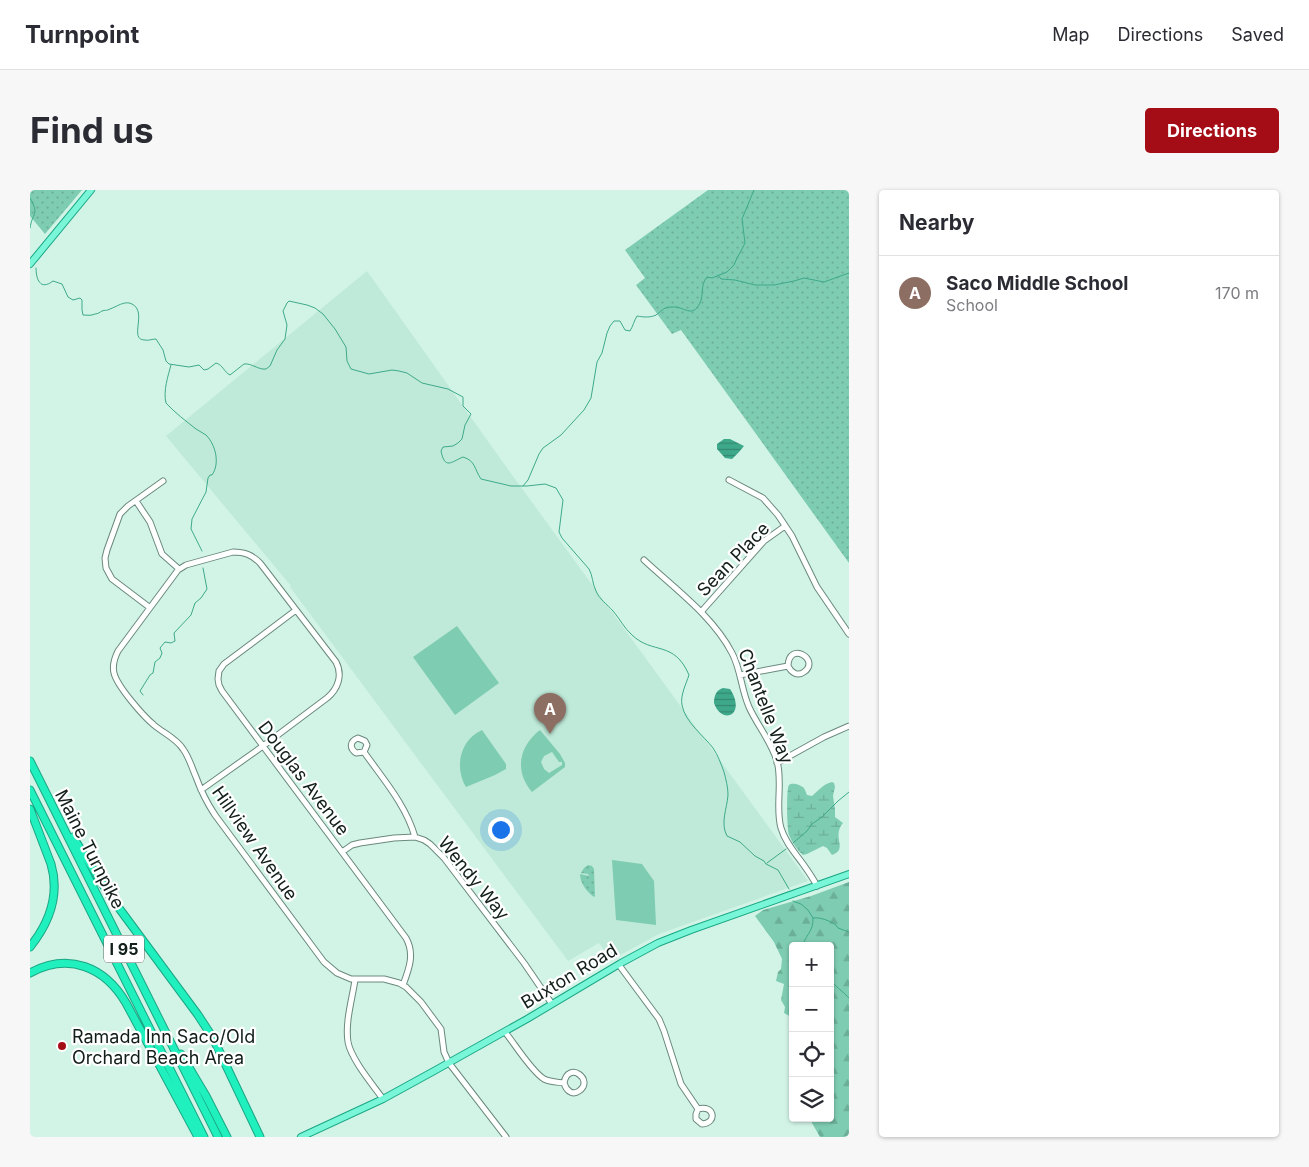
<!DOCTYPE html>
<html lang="en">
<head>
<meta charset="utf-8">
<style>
	:root { --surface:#fff; --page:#f7f7f7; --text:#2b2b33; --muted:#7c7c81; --line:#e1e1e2; --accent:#a40c16 }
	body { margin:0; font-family:Inter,sans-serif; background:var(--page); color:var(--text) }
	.controls { position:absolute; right:15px; bottom:15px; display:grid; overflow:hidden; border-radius:5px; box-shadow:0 1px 4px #0004 }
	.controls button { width:45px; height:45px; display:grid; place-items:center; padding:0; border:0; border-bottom:1px solid var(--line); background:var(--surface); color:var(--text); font:25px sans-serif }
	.you { position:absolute; left:470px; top:639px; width:18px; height:18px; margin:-12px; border:4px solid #fff; border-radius:50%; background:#1a73e8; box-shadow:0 0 0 8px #1a73e833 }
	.badge { display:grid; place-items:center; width:32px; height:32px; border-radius:50%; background:var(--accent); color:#fff; font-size:16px; font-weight:700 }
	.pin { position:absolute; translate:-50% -41px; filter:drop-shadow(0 1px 2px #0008) }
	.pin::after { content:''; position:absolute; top:26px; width:18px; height:15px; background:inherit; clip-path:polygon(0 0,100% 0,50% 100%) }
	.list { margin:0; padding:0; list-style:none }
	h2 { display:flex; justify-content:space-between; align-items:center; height:65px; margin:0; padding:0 20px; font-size:21px }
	h2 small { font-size:16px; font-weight:400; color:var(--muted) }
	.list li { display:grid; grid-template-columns:32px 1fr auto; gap:15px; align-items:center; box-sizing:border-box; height:75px; padding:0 20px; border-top:1px solid var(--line) }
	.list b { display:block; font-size:19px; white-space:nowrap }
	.list p { margin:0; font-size:16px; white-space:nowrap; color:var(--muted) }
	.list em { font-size:16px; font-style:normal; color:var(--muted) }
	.icon { flex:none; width:28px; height:28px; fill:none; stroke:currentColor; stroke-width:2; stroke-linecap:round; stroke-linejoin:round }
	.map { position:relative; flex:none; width:819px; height:947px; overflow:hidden; border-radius:5px }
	header { display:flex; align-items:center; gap:30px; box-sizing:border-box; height:70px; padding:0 25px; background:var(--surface); border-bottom:1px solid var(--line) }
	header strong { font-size:24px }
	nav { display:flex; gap:28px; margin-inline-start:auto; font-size:18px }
	.intro { display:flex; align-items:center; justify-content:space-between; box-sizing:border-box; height:120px; padding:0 30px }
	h1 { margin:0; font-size:35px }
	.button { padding:12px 22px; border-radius:5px; background:var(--accent); color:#fff; font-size:18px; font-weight:700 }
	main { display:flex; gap:30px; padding:0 30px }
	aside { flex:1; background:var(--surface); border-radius:5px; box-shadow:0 1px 4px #0004 }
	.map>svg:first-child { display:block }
	.built { fill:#bfead9 }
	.grass { fill:url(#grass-dots) }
	.forest { fill:url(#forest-firs) }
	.wetland { fill:url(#wetland-marsh) }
	.garden { fill:#7eccb1; fill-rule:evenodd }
	.water { fill:url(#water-rules) }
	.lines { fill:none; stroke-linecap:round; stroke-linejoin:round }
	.stream { stroke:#3ea98a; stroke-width:1 }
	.minor-casing { stroke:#6a897d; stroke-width:7 }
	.major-casing { stroke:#1aa684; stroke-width:8 }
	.highway-casing { stroke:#1aa684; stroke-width:9 }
	.minor { stroke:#fff; stroke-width:5 }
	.major { stroke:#79f6d8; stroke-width:6 }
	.highway { stroke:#1ff0be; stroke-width:7 }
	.poi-dot { fill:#a40c16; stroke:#fff; stroke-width:2 }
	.labels { text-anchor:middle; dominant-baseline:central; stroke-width:4.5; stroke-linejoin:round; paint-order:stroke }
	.shield { fill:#fff; stroke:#58625e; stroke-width:1 }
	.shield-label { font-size:16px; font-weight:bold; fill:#111e19 }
	.street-label { font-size:18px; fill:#111e19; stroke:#fff }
	.poi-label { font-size:18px; fill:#111e19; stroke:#fff; text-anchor:start }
</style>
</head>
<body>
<header>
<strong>Turnpoint</strong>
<nav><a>Map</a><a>Directions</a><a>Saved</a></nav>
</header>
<div class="intro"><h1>Find us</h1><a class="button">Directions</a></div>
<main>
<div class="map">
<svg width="819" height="947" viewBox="0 0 819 947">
	<defs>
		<pattern id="grass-dots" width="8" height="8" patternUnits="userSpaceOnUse" patternTransform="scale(1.25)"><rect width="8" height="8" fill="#7eccb1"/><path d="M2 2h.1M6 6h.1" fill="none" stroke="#6caf98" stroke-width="1.8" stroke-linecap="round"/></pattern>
		<pattern id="forest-firs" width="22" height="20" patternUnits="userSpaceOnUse" patternTransform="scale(1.25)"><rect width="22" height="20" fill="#7eccb1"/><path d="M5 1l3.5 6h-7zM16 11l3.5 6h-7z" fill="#6caf98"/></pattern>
		<pattern id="wetland-marsh" width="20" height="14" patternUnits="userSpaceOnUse" patternTransform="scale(1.25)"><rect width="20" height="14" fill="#7eccb1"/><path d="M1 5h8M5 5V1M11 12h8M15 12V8" fill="none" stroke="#6caf98"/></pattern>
		<pattern id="water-rules" width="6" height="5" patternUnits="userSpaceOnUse" patternTransform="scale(1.25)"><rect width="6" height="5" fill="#3ea98a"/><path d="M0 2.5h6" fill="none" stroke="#338970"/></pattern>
	</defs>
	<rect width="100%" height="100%" fill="#d2f4e7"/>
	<path class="built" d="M337,81L472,271L778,691L629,744L581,770L569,753L538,771L260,397L261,396L136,246Z"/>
	<path class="grass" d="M0,0H52L15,44L0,26Z
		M678,0H819V373L651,140L642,144L606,95L615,88L595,60Z
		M558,675L562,676L564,679L565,706L564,707C557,702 550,693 550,684L559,686L558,684L551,683L554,678Z"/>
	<path class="forest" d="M819,692V947H790L782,933L780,928H800V756H763V828L754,823L755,817L751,810L754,794L746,791L748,782L751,779L752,769L744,752L725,726L733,720L781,706Z"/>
	<path class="wetland" d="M802,592L804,593L805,597L803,606L805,619V627L813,633C801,647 819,659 802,665L797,658L793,656L777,664L773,665C767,660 762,652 759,645C757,640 756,598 759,595C762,592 771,595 774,598C775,600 776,602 777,605L782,606C788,601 793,594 802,592Z"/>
	<path class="garden" d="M427,436L469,493L425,525L383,467Z
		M452,540L476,574V579L465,585L436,597C424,577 430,550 452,540Z
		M510,540L530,564L535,573V577L502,602C484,581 489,556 510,540ZM522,562L529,572H532V575L519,583L514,579L511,572L514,566Z
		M582,670L612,674L624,691L626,735L586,730Z"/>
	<path class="water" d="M694,249H700L714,256L709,262L702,269L695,268L687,259V254Z
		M693,498L700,499C717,525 692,536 684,513C684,506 686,500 693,498Z"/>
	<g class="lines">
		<path class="stream" d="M0,8C10,25 2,23 0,38
			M6,78C6,89 10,101 23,91L32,94L38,107L43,110L50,108L52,110V120L53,125C57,125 61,126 65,124C68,124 70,122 72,121C79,119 73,122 80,119C86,117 95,110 102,114C118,122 98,150 115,150C118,151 122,149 126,149L133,160L136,171L139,174L159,177L169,175L174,180L178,179L186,173C193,175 194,182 200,185L214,174C222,173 228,180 236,179L240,176L247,160L255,149L257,135L253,121L257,113L259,111L277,115L285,118L293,124L305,139L316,157L317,171L321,179L339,184L362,180L369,181L377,183L392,193L418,199L433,207V216L441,224L435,235L432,249L428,253L423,256L413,257L411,261C415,280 421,272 433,267C446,271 444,279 451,289L481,296H497L515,294L526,298L533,310L529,342L532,348L559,379C563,386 562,393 566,401C569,409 577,414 583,421C590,429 594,438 602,445C623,465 644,450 659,485C656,494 650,506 652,515C655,532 673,545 683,558C688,565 691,574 694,582C696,590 698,597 698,605C697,619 690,633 697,646L710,652L725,666L734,671L736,674L748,680L759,699
			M688,85L691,89L705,90L725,95H744L764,91L774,88L794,92L819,83
			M141,175C138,186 133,201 136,213C145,223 156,231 166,239C169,241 173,243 176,245C186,255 190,274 182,285H180L178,288L176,302L162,329L161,339L172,361
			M493,296L498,290L509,264L513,258L531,245L554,220L561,208L567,172L572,163L577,143L580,136L584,131H590L595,140L600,141C603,136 604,131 607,126C613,127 620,128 626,125C633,120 633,117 643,117C654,116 662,129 670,113C674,105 670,95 677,87L682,88L697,82L704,75L707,68L711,61L715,53L712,29L724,0
			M113,505L110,501L120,485L123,483L125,472L130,468L132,463L130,458L135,452L141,453L145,451L144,443L161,425L165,413L171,408L177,399L173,378
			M763,653L777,641L782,634L792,627L808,611L819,602
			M737,673L756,659
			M763,711L771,714L778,720L783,728C791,727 800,731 806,735L808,738L819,742
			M773,756C774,746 784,742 783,728
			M800,789C805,797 813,801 819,808"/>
		<g class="minor-casing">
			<path id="minor" d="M699,290L733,308L748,325L762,346L787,397L819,444
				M106,311L120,332L132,364L149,379
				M614,370C644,398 683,426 702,463C711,480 711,499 719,517C727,535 741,551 747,571C753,592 745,618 751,638C755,652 765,663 773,674C778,681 783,688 787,696
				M119,417L82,389L76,378L75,368L77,360L90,324L98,316L133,291
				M266,420L194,474L189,481L188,489L189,495L192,501L376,748C385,764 379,779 373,795
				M671,422L734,351L755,336
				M710,485L758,476C761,482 767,487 774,482C791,470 759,450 758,476
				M334,562L326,563C319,558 320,551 328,548L335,551L337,555L334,562C353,589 376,615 385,647
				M747,573L794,547L819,536
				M171,600L233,556L297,508C308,499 313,485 306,472L230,373C222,365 215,362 203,362L156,375L148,380L88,461C85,467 82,475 84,483C87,496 113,526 124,535C133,543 146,548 153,559C159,567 162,578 166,587C171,601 177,613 185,625L294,772L307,783L321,789H354L369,793L376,797L391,812L411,839L414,862L419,873L476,947
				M312,662L322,655L330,653L364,648L385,647L394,650L400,654L414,668L494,773L522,814
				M589,775L629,829L634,841L651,894L668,919L666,924V929L672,934C688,933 684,914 668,919
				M325,790C322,810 315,832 318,852C321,869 343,895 353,909
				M475,842C484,853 502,882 514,889C520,892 527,892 534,893C536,900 542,906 549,901C565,890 538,870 534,893"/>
		</g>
		<g class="major-casing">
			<path id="major" d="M0,74L61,0
				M271,947L353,909L404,881L497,829L591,773L628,753L661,740L819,684"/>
		</g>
		<g class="highway-casing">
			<path id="highway" d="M0,571L188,947
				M0,600L174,947
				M0,619L21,674C30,705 20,732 0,757
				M43,647L80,706L168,825L183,848L230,947
				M0,783C39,762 75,777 96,813L168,947
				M151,864L176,906L197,947"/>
		</g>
		<use href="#minor" class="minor"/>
		<use href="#major" class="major"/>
		<use href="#highway" class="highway"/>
	</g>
	<circle class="poi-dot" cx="32" cy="856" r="5"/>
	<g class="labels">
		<rect class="shield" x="74" y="745.5" width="40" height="27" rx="4"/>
		<g class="shield-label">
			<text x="94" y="759">I 95</text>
		</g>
		<g class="street-label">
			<text transform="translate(703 369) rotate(-46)">Sean Place</text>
			<text transform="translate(736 516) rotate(69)">Chantelle Way</text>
			<text transform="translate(274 588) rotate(53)">Douglas Avenue</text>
			<text transform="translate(225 653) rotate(55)">Hillview Avenue</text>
			<text transform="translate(60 659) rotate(63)">Maine Turnpike</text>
			<text transform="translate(444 688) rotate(51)">Wendy Way</text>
			<text transform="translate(539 786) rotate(-31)">Buxton Road</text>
		</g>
		<g class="poi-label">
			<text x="42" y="846">Ramada Inn Saco/Old<tspan x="42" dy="21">Orchard Beach Area</tspan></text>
		</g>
	</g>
</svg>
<div class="controls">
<button>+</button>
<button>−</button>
<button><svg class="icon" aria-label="locate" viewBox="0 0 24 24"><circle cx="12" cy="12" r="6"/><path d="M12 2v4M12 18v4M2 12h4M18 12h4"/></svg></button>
<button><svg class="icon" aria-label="layers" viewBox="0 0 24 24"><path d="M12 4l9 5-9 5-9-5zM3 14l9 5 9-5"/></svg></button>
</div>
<div class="you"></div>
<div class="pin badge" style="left:520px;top:544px;background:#8d6e63">A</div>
</div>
<aside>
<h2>Nearby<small></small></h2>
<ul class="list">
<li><span class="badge" style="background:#8d6e63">A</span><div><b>Saco Middle School</b><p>School</p></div><em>170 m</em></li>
</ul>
</aside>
</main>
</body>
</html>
